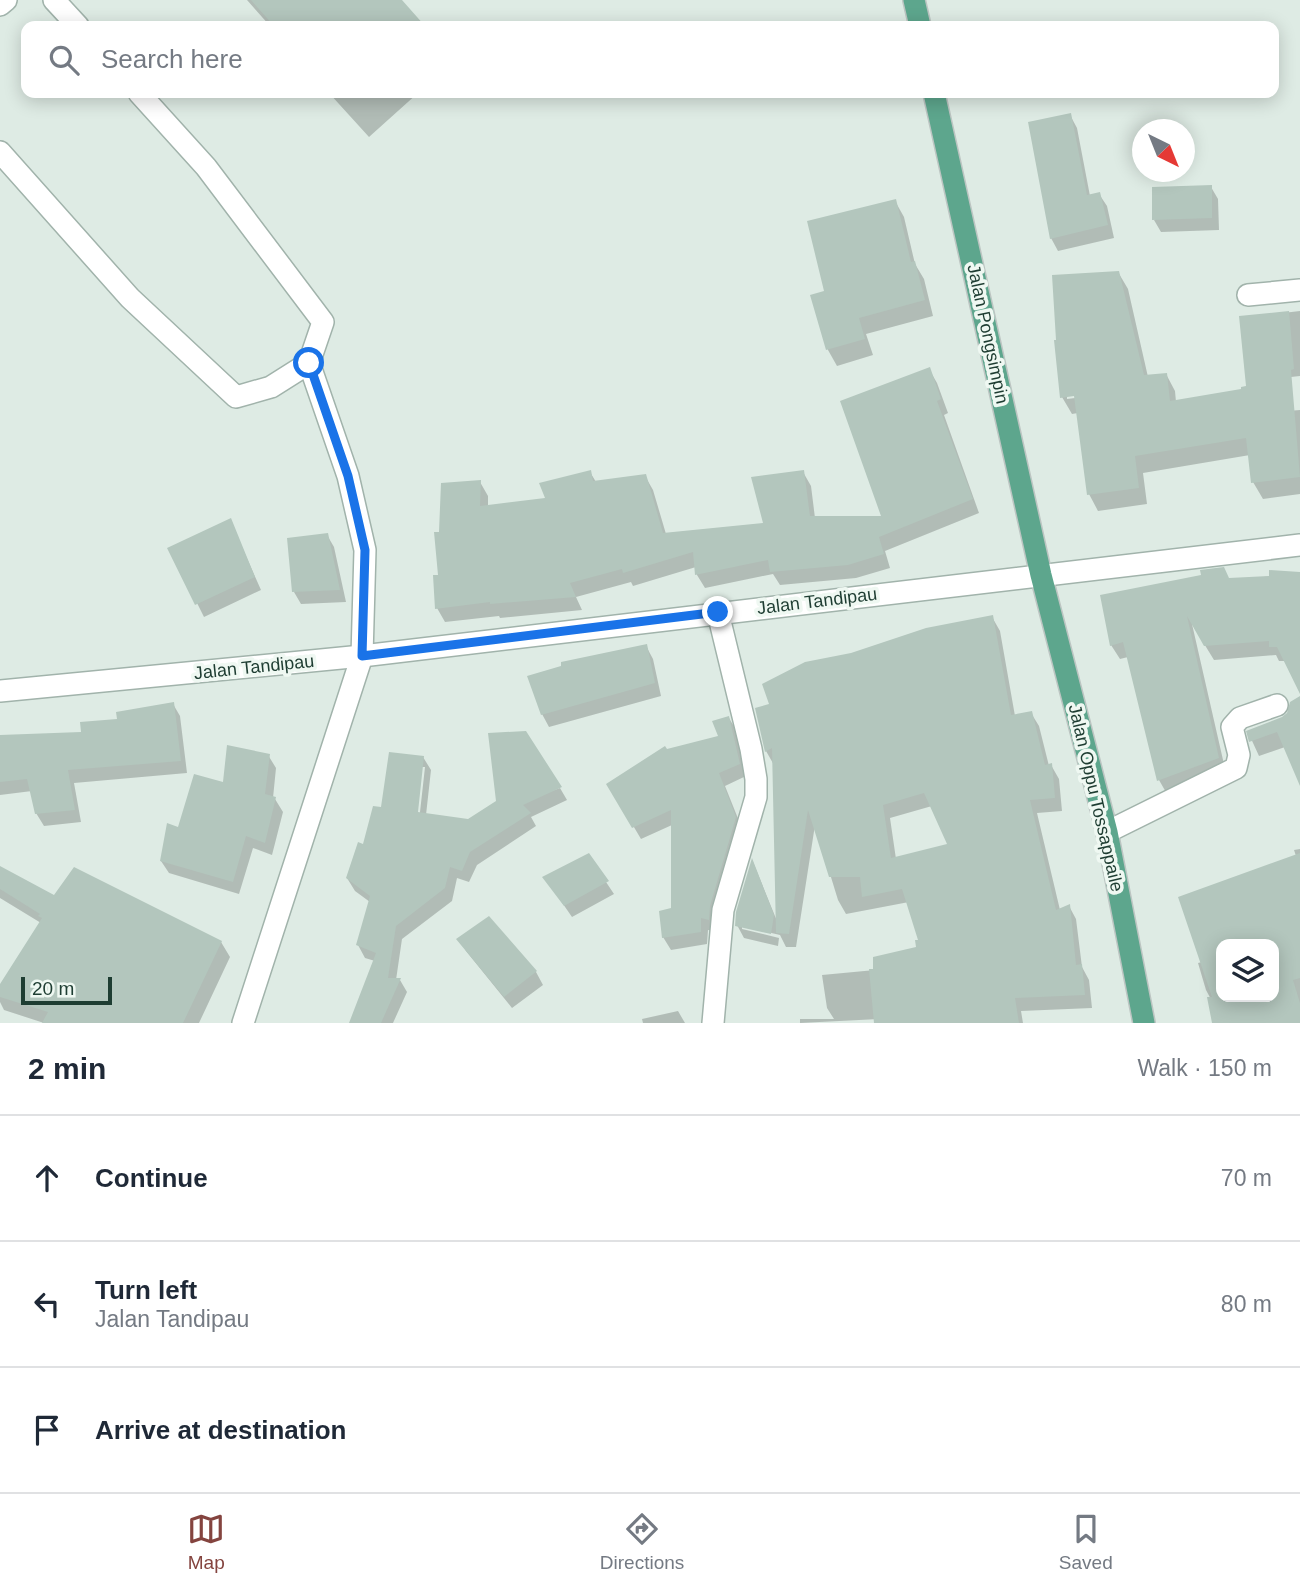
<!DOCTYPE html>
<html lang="en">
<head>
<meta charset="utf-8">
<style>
	:root { --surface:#fff; --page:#f6f6f7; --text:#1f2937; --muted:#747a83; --line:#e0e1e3; --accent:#84443f }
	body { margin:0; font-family:Arial,sans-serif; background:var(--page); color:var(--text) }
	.controls { position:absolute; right:21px; bottom:21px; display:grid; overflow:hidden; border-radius:14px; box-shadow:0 4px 18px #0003 }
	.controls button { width:63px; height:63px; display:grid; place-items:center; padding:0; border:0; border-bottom:2px solid var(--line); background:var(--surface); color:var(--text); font:35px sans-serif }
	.compass { position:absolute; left:1132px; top:119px; width:63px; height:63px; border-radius:50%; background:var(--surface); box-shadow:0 4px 18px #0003; rotate:137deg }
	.scale { position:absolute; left:21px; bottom:18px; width:91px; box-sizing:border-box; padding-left:7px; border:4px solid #1e3d32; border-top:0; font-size:19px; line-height:24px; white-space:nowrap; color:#1e3d32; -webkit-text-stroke:5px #eff8f2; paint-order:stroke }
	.stop { position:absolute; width:21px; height:21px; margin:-16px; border:5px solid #1a73e8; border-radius:50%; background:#fff }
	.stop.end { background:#1a73e8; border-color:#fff; box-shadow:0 2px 7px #0008 }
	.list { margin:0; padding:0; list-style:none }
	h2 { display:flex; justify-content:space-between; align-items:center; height:91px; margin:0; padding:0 28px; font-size:30px }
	h2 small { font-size:23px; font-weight:400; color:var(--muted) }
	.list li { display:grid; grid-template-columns:46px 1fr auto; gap:21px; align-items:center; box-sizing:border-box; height:126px; padding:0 28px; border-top:2px solid var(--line) }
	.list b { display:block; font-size:26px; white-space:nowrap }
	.list p { margin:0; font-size:23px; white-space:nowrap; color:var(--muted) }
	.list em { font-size:23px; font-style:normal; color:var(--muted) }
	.icon { flex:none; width:38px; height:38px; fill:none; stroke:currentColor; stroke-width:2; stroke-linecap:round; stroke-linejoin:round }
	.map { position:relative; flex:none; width:1300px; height:1023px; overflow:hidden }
	.search { position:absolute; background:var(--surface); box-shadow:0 4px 18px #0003; left:21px; right:21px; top:21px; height:77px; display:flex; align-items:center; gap:18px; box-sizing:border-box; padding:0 24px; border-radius:14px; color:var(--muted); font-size:26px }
	.sheet { height:469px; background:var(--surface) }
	nav { display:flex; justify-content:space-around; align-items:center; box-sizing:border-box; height:98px; border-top:2px solid var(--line); background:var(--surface); font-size:19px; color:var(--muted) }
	nav a { display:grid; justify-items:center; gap:4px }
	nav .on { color:var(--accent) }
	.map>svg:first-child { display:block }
	.shadow { fill:#0003; fill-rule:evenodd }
	.building { fill:#b3c6bd; fill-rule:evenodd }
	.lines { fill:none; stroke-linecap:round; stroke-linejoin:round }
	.minor-casing { stroke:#a1b3ab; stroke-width:24 }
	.tertiary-casing { stroke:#a1b3ab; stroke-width:24 }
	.primary-casing { stroke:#bcc5c2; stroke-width:24 }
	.minor { stroke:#fff; stroke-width:21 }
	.tertiary { stroke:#fff; stroke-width:21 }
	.primary { stroke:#5da68d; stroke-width:21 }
	.route { stroke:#1a73e8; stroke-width:9 }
	.labels { text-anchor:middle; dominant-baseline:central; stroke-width:7; stroke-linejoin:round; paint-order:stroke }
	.street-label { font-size:18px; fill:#1e3d32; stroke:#eff8f2 }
</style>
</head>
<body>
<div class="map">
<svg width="1300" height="1023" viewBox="0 0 1300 1023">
	<rect width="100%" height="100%" fill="#deebe4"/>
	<path class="shadow" d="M247,0H400L423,26H270Z
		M329,93H418L369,137Z
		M1070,115L1077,128L1090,196L1099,194L1107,206L1114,238L1058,251L1051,238Z
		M1211,187L1218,199L1219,230L1161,232L1154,220Z
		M895,201L904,217L915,264L924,279L933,316L866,334L873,355L837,366L828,350L812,296L826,292Z
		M1118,272L1128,289L1148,377L1166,374L1175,391L1176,402L1193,419L1300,410V494L1263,499L1253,482L1250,455L1143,473L1147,504L1098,511L1089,494L1078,413L1072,414L1062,397ZM1082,393L1083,397L1067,399V395Z
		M1300,311V376L1254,381L1241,318Z
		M929,369L937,383L948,413L944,415L979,513L885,551L890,568L856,578L780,585L773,574L705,588L697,575L696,567L633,586L631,582L576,597L582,610L500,618L499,616L445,622L437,608L441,534L480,482L488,496V507L547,499L590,472L596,482L645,476L653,490L666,534L765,525L803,472L811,486L815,518H883Z
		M230,520L261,590L204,617L170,549Z
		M327,535L334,547L346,602L301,604L294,592Z
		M1300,574V690L1286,661H1279L1276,655L1214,660L1192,624L1226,773L1167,794L1159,780L1128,657L1120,659L1111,645L1229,580Z
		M992,617L1000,631L1015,716L1031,713L1039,726L1049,766L1051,765L1059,779L1062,811L1037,813L1060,910L1069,906L1076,919L1082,967L1089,980L1092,1008L1021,1011L1023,1023H880L879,1019L800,1023V1019H834L827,1008L822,975L875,970L918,948L921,941L909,902L846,914L838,900L815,825L796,947H786L780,935L742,926V929L779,938L778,946L744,938L737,925L753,862L777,921L774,765L766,751L757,709L771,705L851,654ZM932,806L949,845L896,859L890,818Z
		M646,646L653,659L661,696L549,727L542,714Z
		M1300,698V782L1285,747L1259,756L1248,732L1283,719Z
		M173,704L180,716L187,773L74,783L81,822L44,826L36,813L32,791L0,795V736L83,734Z
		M729,718L736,730L746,776L725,786L743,831L715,931L708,930L707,944L671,950L663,937L672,909V825L641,839L609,785L666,752L721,737Z
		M268,755L276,768L273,798L275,799L283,812L272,855L253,848L239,894L169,873L161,861L179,829L225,784Z
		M423,757L431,770L426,815L468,821L560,788L567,800L531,817L536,826L477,865L469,882L457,878L452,901L402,939L396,980H400L407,992L393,1023H351L375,961L365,958L358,945L370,902L355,891L347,878L382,809ZM421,767H425L419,821H416Z
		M1300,849V1023H1214V1005L1206,990L1198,963L1202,962L1296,856L1294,850ZM1221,944H1274V997H1221Z
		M588,855L614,894L572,917L545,878Z
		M0,868L54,897L221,942L230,957L199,1023H44L4,1010L0,1002V988L41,923L0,898Z
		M488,918L536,972L543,985L512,1008L466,951L459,939Z
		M678,1011L685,1023H643L642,1019Z"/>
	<path class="building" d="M251,0H402L425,26H274Z
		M1071,113L1087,195L1100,192L1108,225L1050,239L1028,122Z
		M1212,185V218L1152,220V187Z
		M896,199L911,262L915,261L925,300L859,318L865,339L826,350L810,295L824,291L807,221Z
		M1119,271L1144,375L1167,373L1170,401L1241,389V387L1246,386L1239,316L1289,311L1294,369L1291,370L1300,477L1251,483L1246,438L1135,456L1139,488L1087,495L1074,396L1060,398L1054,340H1056L1052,275Z
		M930,367L941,399L937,401L973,499L879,537L884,554L848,565L770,572L768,560L695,575L693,552L623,573L622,569L570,583L576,597L490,604V602L435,609L433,575H438L434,532H439L441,483L481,480L480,506L545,498L539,483L591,470L593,481L646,474L663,533L763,523L751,477L804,470L810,516H881L840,401Z
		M231,518L255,577L195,605L167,548Z
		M328,533L340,590L292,592L287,538Z
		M1224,567L1229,578L1269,576V570L1300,572V694L1277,647H1269V641L1204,646L1187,616L1219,758L1157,781L1123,642L1110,646L1100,595L1201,575L1200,570Z
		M993,615L1011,715L1032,711L1045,765L1052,763L1055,798L1030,800L1056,910L1070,904L1076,965L1082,964L1085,995L1015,998L1019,1023H874L869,969H873V957L916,947L915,940H918L902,889L862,897L860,877H829L808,810L789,934L776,933L772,748L765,752L755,708L769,704L762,684L805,662L851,653L926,628ZM924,793L947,844L891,858L883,805Z
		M647,644L655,683L541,715L527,676L561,666V662Z
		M1300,696V786L1277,732L1249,742L1246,731L1282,717L1287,713L1290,702Z
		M174,702L181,761L68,770L75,810L35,814L27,779L0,782V735L81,732L80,722L117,719L116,712Z
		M729,716L740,764L719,773L736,817L710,906L709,920L701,918V932L662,938L659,911L671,908V810L632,828L606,784L665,746L667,749L718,736L712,721Z
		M526,731L562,787L523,805L531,813L470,852L462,871L450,867L445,888L396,926L388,978H401L381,1023H349L376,953L356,945L370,896L346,878L358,842L363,844L373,806L381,807L389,752L424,756L418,812L468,819L496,801L488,733Z
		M227,745L270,754L265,794L276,797L265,843L246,836L233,882L160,861L167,823L178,827L194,774L223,782Z
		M589,853L609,881L564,906L542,877Z
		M1300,853V978L1293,980L1300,1003V1023H1212L1207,997H1212L1178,897ZM1221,944H1274V997H1221Z
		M752,858L774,915L771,934L735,926L736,912Z
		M0,866L54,895L74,867L222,941L183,1023H42L48,1012L0,997V984L42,918L38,916L40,914L0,889Z
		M489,916L537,971L504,997L456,939Z"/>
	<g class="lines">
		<g class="minor-casing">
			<path id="minor" d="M54,0L78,26
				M0,5L6,0
				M139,93L206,167L323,322L309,363L348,476L365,550L362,656L243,1023
				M0,152L130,298L236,397L271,387L309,363
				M1248,295L1300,290
				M1107,832L1236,768L1239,755L1232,727L1240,718L1277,705
				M713,1023L723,910L756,797V779L751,749L718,613"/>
		</g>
		<g class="tertiary-casing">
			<path id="tertiary" d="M0,691L362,656L1300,545"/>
		</g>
		<g class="primary-casing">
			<path id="primary" d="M914,0L920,26
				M934,93L1041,575L1107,832L1144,1023"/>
		</g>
		<use href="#minor" class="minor"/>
		<use href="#tertiary" class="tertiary"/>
		<use href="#primary" class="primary"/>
	</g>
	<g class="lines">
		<path class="route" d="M309,363L348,476L365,550L362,656L718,612"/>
	</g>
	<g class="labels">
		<g class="street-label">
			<text transform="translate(988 334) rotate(78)">Jalan Pongsimpin</text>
			<text transform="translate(817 601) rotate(-7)">Jalan Tandipau</text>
			<text transform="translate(254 667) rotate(-6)">Jalan Tandipau</text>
			<text transform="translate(1096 798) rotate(77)">Jalan Oppu Tossappaile</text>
		</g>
	</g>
</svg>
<div class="controls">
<button><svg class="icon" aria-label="layers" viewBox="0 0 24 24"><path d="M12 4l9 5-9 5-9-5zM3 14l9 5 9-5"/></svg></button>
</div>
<svg class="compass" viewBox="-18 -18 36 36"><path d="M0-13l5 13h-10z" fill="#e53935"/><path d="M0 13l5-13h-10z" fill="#747a83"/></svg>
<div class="scale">20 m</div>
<div class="stop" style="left:309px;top:363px"></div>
<div class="stop end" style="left:718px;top:612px"></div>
<div class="search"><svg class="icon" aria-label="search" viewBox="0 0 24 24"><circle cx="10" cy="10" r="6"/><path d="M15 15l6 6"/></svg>Search here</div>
</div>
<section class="sheet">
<h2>2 min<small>Walk · 150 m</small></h2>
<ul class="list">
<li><svg class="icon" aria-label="ahead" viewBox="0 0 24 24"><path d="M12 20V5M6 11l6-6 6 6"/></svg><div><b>Continue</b></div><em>70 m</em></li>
<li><svg class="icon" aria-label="left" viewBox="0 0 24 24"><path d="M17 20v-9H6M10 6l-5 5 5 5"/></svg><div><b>Turn left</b><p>Jalan Tandipau</p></div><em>80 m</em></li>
<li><svg class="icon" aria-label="arrive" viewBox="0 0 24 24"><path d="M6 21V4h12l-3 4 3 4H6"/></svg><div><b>Arrive at destination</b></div></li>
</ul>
</section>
<nav>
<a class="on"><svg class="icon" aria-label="map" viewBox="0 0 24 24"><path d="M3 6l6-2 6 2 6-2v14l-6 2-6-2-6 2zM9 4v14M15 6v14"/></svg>Map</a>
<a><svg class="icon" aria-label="directions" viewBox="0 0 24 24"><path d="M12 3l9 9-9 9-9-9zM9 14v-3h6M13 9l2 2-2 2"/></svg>Directions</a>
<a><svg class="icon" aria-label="saved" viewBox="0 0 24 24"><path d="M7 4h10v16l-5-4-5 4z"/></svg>Saved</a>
</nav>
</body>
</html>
